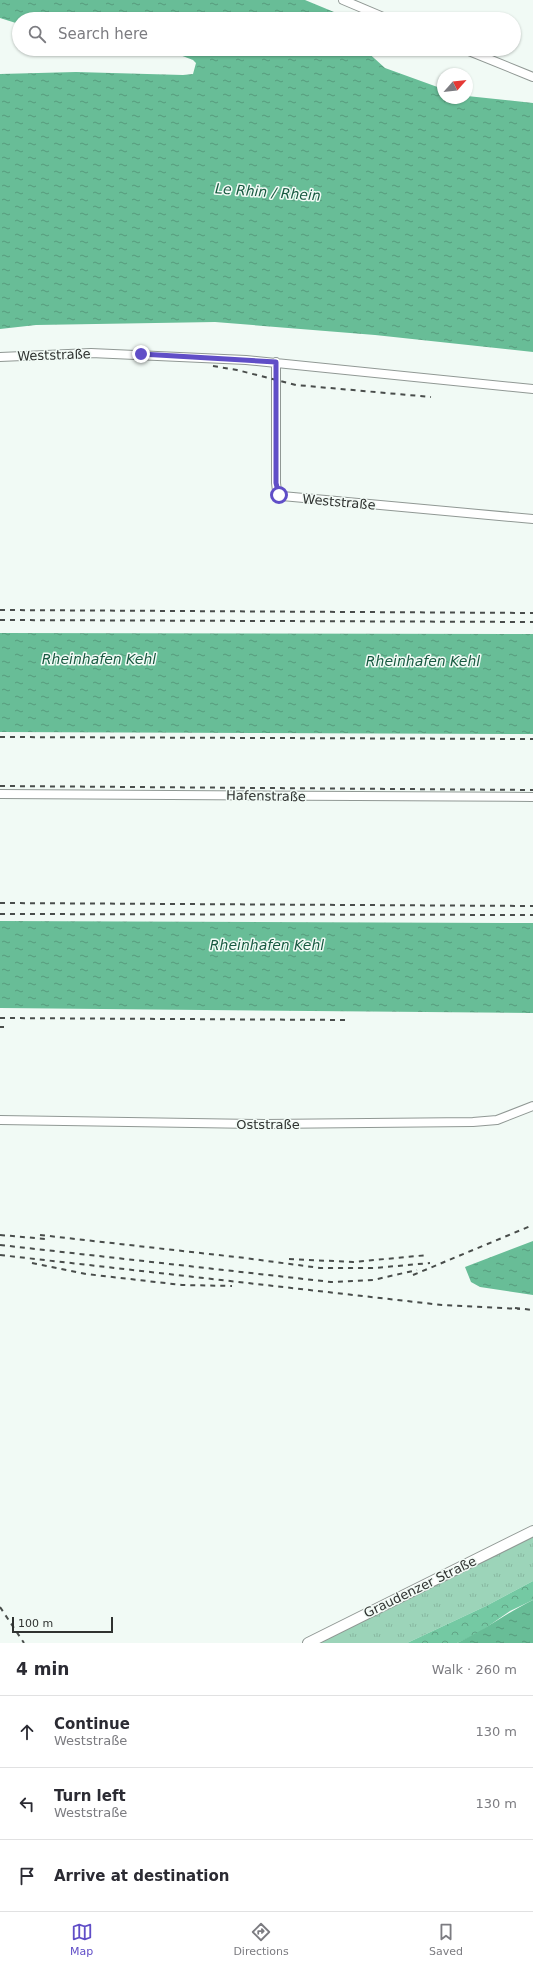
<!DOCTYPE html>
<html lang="en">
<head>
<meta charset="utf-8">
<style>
	:root { --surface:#fff; --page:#f2f2f3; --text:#2b2b33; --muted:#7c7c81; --line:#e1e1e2; --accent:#604ec7 }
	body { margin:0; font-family:"DejaVu Sans",sans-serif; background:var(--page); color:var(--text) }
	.compass { position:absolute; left:437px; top:68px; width:36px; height:36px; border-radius:50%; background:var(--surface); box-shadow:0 1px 3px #0004; rotate:63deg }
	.scale { position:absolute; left:12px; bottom:10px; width:101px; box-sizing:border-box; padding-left:4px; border:2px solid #2f3230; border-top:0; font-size:11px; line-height:14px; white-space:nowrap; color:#2f3230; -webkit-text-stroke:3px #f1faf5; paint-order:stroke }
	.stop { position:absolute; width:12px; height:12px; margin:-9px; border:3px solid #604ec7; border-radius:50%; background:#fff }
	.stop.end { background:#604ec7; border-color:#fff; box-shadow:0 1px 4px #0008 }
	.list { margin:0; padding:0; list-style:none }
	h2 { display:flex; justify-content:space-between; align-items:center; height:52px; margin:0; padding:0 16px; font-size:17px }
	h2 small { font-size:13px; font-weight:400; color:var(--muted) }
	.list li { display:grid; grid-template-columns:26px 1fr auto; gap:12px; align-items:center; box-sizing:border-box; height:72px; padding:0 16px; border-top:1px solid var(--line) }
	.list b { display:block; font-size:15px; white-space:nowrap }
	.list p { margin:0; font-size:13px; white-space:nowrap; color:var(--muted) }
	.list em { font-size:13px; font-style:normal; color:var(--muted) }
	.icon { flex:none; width:22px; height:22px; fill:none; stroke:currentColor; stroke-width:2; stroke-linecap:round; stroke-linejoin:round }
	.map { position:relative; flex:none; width:533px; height:1643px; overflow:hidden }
	.search { position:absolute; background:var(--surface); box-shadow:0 1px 3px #0004; left:12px; right:12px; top:12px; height:44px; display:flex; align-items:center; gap:10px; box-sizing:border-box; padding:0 14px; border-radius:22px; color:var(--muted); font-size:15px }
	.sheet { height:268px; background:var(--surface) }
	nav { display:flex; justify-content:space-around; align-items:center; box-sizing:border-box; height:56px; border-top:1px solid var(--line); background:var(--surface); font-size:11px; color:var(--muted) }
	nav a { display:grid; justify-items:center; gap:2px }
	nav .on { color:var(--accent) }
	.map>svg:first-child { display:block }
	.grass { fill:url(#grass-tufts) }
	.forest { fill:url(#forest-crowns) }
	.water { fill:url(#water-ripples) }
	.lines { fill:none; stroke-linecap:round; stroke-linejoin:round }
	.minor-casing { stroke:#909894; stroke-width:10 }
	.tertiary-casing { stroke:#909894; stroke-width:12 }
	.minor { stroke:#fff; stroke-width:8 }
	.tertiary { stroke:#fff; stroke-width:10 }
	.rail { stroke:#494d4b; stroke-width:2; stroke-dasharray:5 5; stroke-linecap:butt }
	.route { stroke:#604ec7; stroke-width:5 }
	.labels { text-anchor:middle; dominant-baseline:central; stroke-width:3; stroke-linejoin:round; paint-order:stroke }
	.street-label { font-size:13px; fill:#2f3230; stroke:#f1faf5 }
	.water-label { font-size:14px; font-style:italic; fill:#175940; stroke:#f1faf5 }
</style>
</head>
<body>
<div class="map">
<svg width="533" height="1643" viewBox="0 0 533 1643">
	<defs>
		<pattern id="grass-tufts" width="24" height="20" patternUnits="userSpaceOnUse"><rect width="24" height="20" fill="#9cd4b9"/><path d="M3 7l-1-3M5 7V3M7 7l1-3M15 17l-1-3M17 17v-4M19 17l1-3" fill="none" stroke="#87b69f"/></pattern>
		<pattern id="forest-crowns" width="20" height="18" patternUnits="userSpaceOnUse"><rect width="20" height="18" fill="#74c9a3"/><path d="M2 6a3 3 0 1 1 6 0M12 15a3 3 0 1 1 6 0" fill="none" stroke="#60a485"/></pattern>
		<pattern id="water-ripples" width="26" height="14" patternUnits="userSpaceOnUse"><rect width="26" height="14" fill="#68bd97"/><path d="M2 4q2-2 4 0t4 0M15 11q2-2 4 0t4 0" fill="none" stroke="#569a7c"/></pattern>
	</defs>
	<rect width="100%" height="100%" fill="#f1faf5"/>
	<path class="grass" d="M533,1535V1581L486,1606L407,1643H316Z"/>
	<path class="forest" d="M533,1581V1600L510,1611L477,1634L457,1643H407L486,1606Z"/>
	<path class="water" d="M0,0H305L334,12L342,19H19V24L0,18Z
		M164,49H364L385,68L443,89V98H467V96L533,103V352L375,335L215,322L36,325L0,329V74L76,72L183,75L193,74L196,63L193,60Z
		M0,633L533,634V734L0,732Z
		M0,921L533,923V1013L0,1008Z
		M533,1241V1295L480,1287L471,1282L465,1267Z
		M533,1600V1643H457C484,1631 506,1613 533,1600Z"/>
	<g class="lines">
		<g class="minor-casing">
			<path id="minor" d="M343,0L388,19
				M464,49L533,77
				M0,357L91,353L246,360L533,389
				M276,362V483L277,491L282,496L533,519
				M0,794L533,797
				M0,1120L264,1124L473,1122L497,1120L533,1106"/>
		</g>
		<g class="tertiary-casing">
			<path id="tertiary" d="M308,1643L533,1531"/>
		</g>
		<use href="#minor" class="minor"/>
		<use href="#tertiary" class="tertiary"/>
		<path class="rail" d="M213,366L237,370L296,385L431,397
			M0,610L533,613
			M0,620L533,622
			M0,737L533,739
			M0,786L533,790
			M0,903L533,906
			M0,914L533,915
			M0,1018L347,1020
			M0,1027H4
			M0,1235L46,1239
			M40,1235L245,1258L320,1268H375L430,1263
			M0,1245L331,1282L373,1280L417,1270
			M0,1255L442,1305L520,1309
			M289,1259L353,1262L428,1255
			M32,1263L86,1274L182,1285L232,1286
			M413,1275L533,1225
			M515,1308L533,1310
			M0,1607L24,1643"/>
	</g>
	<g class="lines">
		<path class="route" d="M141,354L276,362V483L279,495"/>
	</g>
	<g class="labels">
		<g class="street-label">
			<text transform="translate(54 355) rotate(-2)">Weststraße</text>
			<text transform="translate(339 502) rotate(5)">Weststraße</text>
			<text transform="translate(266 796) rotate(1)">Hafenstraße</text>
			<text x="268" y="1124">Oststraße</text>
			<text transform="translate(420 1587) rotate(-26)">Graudenzer Straße</text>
		</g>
		<g class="water-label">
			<text transform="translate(268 192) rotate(4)">Le Rhin / Rhein</text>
			<text x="99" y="659">Rheinhafen Kehl</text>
			<text x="423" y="661">Rheinhafen Kehl</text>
			<text x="267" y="945">Rheinhafen Kehl</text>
		</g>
	</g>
</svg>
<svg class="compass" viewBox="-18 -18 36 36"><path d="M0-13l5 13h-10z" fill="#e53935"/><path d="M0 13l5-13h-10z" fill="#7c7c81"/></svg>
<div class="scale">100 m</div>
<div class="stop" style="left:279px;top:495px"></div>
<div class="stop end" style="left:141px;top:354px"></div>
<div class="search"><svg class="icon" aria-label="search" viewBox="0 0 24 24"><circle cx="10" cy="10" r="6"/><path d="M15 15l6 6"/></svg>Search here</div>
</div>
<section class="sheet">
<h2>4 min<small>Walk · 260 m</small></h2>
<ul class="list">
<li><svg class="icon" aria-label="ahead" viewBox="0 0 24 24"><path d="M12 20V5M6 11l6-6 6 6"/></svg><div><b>Continue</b><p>Weststraße</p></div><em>130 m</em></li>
<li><svg class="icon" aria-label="left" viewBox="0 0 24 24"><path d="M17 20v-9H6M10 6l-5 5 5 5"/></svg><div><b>Turn left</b><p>Weststraße</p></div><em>130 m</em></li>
<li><svg class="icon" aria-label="arrive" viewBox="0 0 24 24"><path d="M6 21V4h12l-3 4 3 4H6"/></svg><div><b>Arrive at destination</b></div></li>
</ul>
</section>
<nav>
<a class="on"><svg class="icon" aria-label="map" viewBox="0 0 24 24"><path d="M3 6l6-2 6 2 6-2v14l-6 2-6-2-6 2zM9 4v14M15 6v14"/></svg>Map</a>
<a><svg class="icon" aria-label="directions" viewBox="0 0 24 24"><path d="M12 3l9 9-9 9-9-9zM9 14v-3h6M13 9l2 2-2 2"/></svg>Directions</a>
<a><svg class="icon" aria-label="saved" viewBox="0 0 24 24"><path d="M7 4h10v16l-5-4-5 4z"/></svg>Saved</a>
</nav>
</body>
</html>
